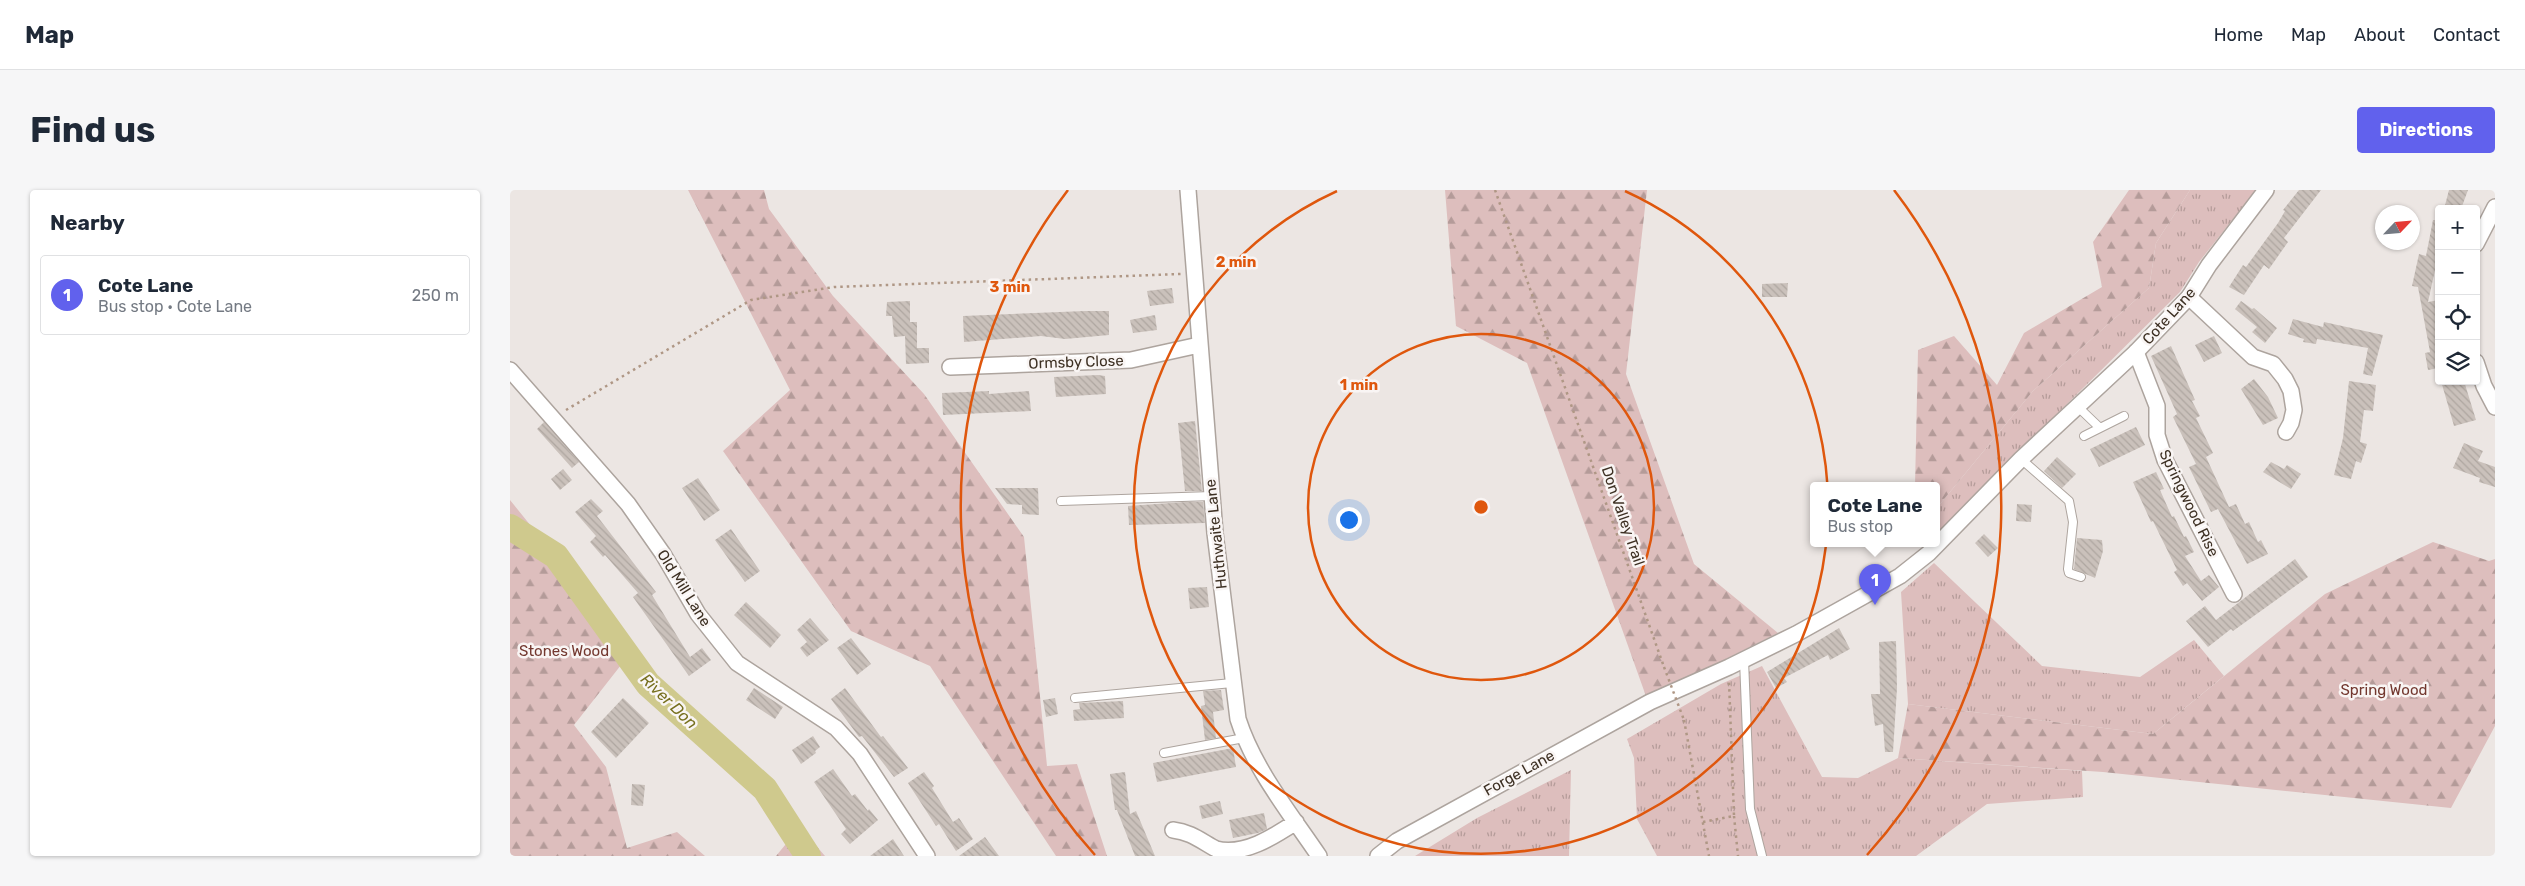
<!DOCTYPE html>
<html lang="en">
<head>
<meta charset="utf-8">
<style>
	:root { --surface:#fff; --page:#f6f6f7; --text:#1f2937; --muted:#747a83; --line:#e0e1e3; --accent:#6161ed }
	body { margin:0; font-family:Rubik,sans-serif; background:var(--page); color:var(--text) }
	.controls { position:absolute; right:15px; top:15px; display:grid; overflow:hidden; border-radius:5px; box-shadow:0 1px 4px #0004 }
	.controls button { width:45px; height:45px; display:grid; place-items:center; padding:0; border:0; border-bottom:1px solid var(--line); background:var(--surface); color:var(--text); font:25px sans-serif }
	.compass { position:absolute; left:1865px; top:15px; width:45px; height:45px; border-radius:50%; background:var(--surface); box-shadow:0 1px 4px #0004; rotate:64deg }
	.you { position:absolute; left:838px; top:329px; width:18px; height:18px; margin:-12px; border:4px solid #fff; border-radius:50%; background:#1a73e8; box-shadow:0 0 0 8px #1a73e833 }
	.badge { display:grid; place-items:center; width:32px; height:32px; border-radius:50%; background:var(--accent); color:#fff; font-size:16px; font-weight:700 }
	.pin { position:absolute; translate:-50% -41px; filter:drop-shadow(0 1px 2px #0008) }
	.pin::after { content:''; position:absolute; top:26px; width:18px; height:15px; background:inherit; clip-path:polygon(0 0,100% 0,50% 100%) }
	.popup { position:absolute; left:1300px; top:292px; width:130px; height:65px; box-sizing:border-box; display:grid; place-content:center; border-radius:5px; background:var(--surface); filter:drop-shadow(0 1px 4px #0005); font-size:16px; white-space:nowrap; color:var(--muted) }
	.popup b { font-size:19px; color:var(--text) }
	.popup::after { content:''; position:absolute; left:50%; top:100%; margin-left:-10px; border:10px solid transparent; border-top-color:var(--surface) }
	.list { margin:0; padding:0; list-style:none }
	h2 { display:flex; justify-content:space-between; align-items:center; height:65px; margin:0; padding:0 20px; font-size:21px }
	h2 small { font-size:16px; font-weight:400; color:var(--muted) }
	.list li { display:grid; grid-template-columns:32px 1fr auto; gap:15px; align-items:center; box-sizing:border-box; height:80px; margin:0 10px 10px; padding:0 10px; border:1px solid var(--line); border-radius:5px }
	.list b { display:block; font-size:19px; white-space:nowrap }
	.list p { margin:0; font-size:16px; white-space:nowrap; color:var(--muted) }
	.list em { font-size:16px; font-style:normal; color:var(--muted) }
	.icon { flex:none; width:28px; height:28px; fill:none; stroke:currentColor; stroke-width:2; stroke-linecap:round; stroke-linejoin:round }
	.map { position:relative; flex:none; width:1985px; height:666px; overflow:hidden; border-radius:5px }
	header { display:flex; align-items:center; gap:30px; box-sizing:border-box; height:70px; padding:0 25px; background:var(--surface); border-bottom:1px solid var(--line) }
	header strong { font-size:24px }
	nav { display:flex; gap:28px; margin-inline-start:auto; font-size:18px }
	.intro { display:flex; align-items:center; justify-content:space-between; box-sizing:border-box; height:120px; padding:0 30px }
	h1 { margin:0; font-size:35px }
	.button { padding:12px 22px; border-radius:5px; background:var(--accent); color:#fff; font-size:18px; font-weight:700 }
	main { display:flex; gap:30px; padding:0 30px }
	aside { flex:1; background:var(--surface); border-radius:5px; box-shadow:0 1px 4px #0004 }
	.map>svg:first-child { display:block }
	.grass { fill:url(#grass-tufts) }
	.forest { fill:url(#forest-firs) }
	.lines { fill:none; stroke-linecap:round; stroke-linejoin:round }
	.river { stroke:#cfc98d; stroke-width:26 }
	.building { fill:url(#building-back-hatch) }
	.service-casing { stroke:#ada49e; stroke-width:10 }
	.minor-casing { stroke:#ada49e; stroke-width:18 }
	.tertiary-casing { stroke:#ada49e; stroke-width:18 }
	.path { stroke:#af9785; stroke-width:2.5; stroke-dasharray:2.5 4; stroke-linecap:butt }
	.service { stroke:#fff; stroke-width:8 }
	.minor { stroke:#fff; stroke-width:15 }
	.tertiary { stroke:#fff; stroke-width:15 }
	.path-bridge { stroke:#af9785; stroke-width:2.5; stroke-dasharray:2.5 4; stroke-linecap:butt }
	.ring { fill:none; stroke:#df570d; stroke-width:2.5 }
	.labels { text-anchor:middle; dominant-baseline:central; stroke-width:5; stroke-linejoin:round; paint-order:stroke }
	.street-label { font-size:15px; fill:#3d3023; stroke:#f9f5f4 }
	.park-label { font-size:15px; fill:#73382f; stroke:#f9f5f4 }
	.water-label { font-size:16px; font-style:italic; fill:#77701f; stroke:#f9f5f4 }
	.centre { fill:#df570d; stroke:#f9f5f4; stroke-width:2.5 }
	.ring-label { font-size:15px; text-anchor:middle; font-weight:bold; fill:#df570d; stroke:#f9f5f4; stroke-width:5; stroke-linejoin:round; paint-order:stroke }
</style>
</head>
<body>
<header>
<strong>Map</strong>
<nav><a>Home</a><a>Map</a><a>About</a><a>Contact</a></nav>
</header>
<div class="intro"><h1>Find us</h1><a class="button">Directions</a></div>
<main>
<aside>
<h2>Nearby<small></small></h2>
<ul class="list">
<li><span class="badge">1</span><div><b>Cote Lane</b><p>Bus stop · Cote Lane</p></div><em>250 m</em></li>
</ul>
</aside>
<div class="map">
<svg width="1985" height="666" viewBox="0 0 1985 666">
	<defs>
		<pattern id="grass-tufts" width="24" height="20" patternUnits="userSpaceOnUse" patternTransform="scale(1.25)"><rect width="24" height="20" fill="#ddbebd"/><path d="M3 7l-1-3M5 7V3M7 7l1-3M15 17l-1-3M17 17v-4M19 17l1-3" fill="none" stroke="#b49b99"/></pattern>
		<pattern id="forest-firs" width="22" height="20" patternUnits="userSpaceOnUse" patternTransform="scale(1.25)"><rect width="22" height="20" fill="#ddbebd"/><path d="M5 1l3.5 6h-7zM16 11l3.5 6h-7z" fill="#b49b99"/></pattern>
		<pattern id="building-back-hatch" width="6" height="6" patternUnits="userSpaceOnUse" patternTransform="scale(1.25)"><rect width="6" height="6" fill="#cac1bb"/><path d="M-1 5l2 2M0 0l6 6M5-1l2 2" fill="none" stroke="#aea6a0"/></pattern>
	</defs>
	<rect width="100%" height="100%" fill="#ece6e3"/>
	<path class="grass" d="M1680,0H1746L1689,72L1670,102L1426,344V319L1523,201L1639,98L1646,53Z
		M1424,373L1532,476L1630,487L1684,450L1714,486L1643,544L1398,514L1391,402Z
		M1252,476L1312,587L1348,588L1388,568L1572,581L1573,607L1477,614L1406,666H1147L1127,629L1124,568L1117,549L1211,494Z
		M1061,580L1059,666H905L967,628Z"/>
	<path class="forest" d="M178,0H254L259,19L323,106L414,204L514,347L537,576L567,574L597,666H546L420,476L341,441L213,261L280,200Z
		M935,0H1137L1116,184L1184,374L1268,443L1137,509L1017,173L946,136Z
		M1619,0H1680L1646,53L1639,98L1523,201L1426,319V296H1405L1408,160L1444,146L1487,195L1514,143L1592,97L1583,52Z
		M0,310L122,461L64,535L96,577L117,658L167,642L195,666H0Z
		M1923,352L1979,371L1985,369V536L1941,618L1593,582L1388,568L1398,514L1643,544L1815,404Z
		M290,637L315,666H266Z"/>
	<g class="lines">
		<path class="river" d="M0,337L46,366L138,494L255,599L298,666"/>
	</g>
	<path class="building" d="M1789,0H1811L1774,48L1778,52L1759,79L1754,75L1734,105L1719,97L1733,75L1736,77L1768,33L1775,21L1773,20Z
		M1939,0H1958L1951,19H1934Z
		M1923,30H1929V62L1918,112L1929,110V178L1918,180L1915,163L1920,162L1908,97L1902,96L1909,64L1916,66Z
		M1278,93L1277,107H1252V94Z
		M662,98L664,113L640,116L637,101Z
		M400,111V132H407V158H419V173L396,174L395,146L384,147L382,126H376L377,112Z
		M1731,111L1742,119L1744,118L1767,138L1755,153L1742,142L1747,137L1725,119Z
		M575,121H599V145L555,149L531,146L454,152L453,126Z
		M645,125L647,140L623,143L620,130Z
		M1783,129L1813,137L1814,132L1873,145L1862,186L1853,184L1858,158L1807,149L1806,154L1793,152L1794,149L1778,144Z
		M1704,146L1712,163L1694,172L1685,155Z
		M1661,156L1685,210L1682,211L1690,226L1686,228L1703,263L1696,267L1719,317L1726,314L1735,334L1739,332L1748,352L1751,350L1758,364L1737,374L1708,319L1701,322L1679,277L1686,274L1663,227L1667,224L1641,166Z
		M588,185L595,186L596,204L546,207L544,187Z
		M1744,189L1758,207L1768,228L1753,235L1731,199Z
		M1839,191L1866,195L1863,221L1854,220L1850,252L1857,254L1851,273L1846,271L1841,289L1824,285L1833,248Z
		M1931,191H1954L1966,230L1944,236Z
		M479,201V204L519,201L521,221L433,225L432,203Z
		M685,231L692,301H675L668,233Z
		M34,232L69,272L62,278L27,239Z
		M1626,237L1635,255L1589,277L1580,259Z
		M1954,253L1973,261L1968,271L1985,277V297L1969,292L1970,288L1943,278Z
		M1547,267L1566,284L1552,298L1534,281Z
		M1761,272L1774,279L1777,275L1791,284L1781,299L1753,282Z
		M53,279L62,290L50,300L41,289Z
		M1646,282L1654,299L1650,300L1662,327L1664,326L1674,347L1676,346L1684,362L1675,366L1691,391L1699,385L1709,397L1692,411L1677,393L1673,396L1664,382L1667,380L1643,331L1641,332L1623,292Z
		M188,288L210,320L194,331L172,298Z
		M485,298H528L529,325L512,324V315L497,314Z
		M81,309L93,321L87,326L146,402L142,405L180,467L192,458L201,470L179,486L123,407L128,403L95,365L93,367L80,352L86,346L65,322Z
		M676,312H693L695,333L619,335L618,316Z
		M1507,314L1522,315L1521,332L1506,331Z
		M221,339L250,381L235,392L205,350Z
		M1474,344L1488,358L1478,367L1465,353Z
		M1567,348L1592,350L1593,361L1585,388L1564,379Z
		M1785,369L1798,387L1723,441L1721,439L1698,457L1676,431L1695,416L1706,430Z
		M697,397L699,417L680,419L678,398Z
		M236,412L271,445L260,458L224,425Z
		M300,428L319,450L297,467L290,458L297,452L287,440Z
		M1329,438L1340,459L1320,470L1318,465L1274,488L1277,492L1266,498L1257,482Z
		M341,448L361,474L347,485L327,458Z
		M1386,451L1387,498L1383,562H1375L1373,534L1365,536L1361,504H1370L1369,452Z
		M244,498L273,517L265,529L236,510Z
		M335,498L371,547L373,546L398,578L384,587L352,546L349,547L321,509Z
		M711,500L714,520L703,522L706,548L695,550L691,516L695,515L693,501Z
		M113,508L139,533L106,568L81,542Z
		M545,508L548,524L536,527L533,510Z
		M613,511L614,528L564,531L563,520L570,519L569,513Z
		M303,546L310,557L305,561L306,563L291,574L282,560Z
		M723,558L726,577L647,592L643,573Z
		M323,579L342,606L345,604L358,621L359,619L368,630L340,654L331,644L336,639L304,592Z
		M414,582L424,596L422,598L443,632L449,628L463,649L446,661L429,634L426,636L398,593Z
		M615,582L620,624L626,621L645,666H625L607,620H605L600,584Z
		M122,594L135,595L133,616L121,615Z
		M710,611L713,624L692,629L689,616Z
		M754,623L757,639L748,643L723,648L719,630Z
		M475,647L489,666H449Z
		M383,649L394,666H360Z"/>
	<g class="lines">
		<g class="service-casing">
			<path id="service" d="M1567,216L1590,238L1614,226
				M1574,246L1590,238
				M1511,269L1559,311L1563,332L1558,379L1559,383L1571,387
				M551,311L702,306
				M1234,470L1240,619L1252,666
				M565,508L722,493
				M654,563L734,548"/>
		</g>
		<g class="minor-casing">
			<path id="minor" d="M678,0L705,343L728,529C744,579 780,623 809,666
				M1966,54L1985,17
				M1679,107L1743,167L1763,174L1775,189L1781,201L1784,220L1781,233L1776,242
				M1626,162L1647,216V245L1655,270L1724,404
				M1966,172L1974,196L1985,217
				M440,177L621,170L689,155
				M0,180L118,314L153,364L188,424L227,473L326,538L350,564L417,666
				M663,640C681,642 691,651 706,659C734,666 763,647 786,632"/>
		</g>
		<g class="tertiary-casing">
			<path id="tertiary" d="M868,666L887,651L1140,512L1219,477L1286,444L1390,386L1419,363L1511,269L1626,162L1679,107L1699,75L1756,0"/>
		</g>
		<path class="path" d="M985,0L1154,477
			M56,220L241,110L324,97L671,84
			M1174,530L1199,666
			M1224,626L1228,666
			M1193,632L1224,626L1219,491"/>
		<use href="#service" class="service"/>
		<use href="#minor" class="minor"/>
		<use href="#tertiary" class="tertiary"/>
		<path class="path-bridge" d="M1154,477L1174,530"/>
	</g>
	<g class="ring">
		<circle cx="971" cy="317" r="173"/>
		<path d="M1115 1A347 347 0 1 1 827 1"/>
		<path d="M585 665A520 520 0 0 1 558 0M1384 0A520 520 0 0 1 1357 665"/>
	</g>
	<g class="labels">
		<g class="street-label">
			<text transform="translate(1659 126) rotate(-48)">Cote Lane</text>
			<text transform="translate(566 172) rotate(-2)">Ormsby Close</text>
			<text transform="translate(1679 313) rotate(64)">Springwood Rise</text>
			<text transform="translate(1113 326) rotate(71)">Don Valley Trail</text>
			<text transform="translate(706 344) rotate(-96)">Huthwaite Lane</text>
			<text transform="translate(174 398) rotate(58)">Old Mill Lane</text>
			<text transform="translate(1009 583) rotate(-29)">Forge Lane</text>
		</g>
		<g class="park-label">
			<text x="54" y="461">Stones Wood</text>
			<text x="1874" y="500">Spring Wood</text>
		</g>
		<g class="water-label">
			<text transform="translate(159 511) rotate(44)">River Don</text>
		</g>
	</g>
	<circle cx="971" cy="317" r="8" class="centre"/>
	<g class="ring-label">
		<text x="726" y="77">2 min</text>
		<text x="500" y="102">3 min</text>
		<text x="849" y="200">1 min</text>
	</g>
</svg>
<div class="controls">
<button>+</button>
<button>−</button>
<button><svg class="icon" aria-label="locate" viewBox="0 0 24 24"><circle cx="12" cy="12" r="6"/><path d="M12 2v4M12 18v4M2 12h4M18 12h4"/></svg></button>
<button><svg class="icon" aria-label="layers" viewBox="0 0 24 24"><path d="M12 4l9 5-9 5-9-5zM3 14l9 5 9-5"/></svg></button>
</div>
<svg class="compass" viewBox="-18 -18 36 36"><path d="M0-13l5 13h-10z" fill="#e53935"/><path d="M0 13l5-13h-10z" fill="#747a83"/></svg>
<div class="you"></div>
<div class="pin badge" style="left:1365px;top:415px">1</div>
<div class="popup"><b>Cote Lane</b>Bus stop</div>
</div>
</main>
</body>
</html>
